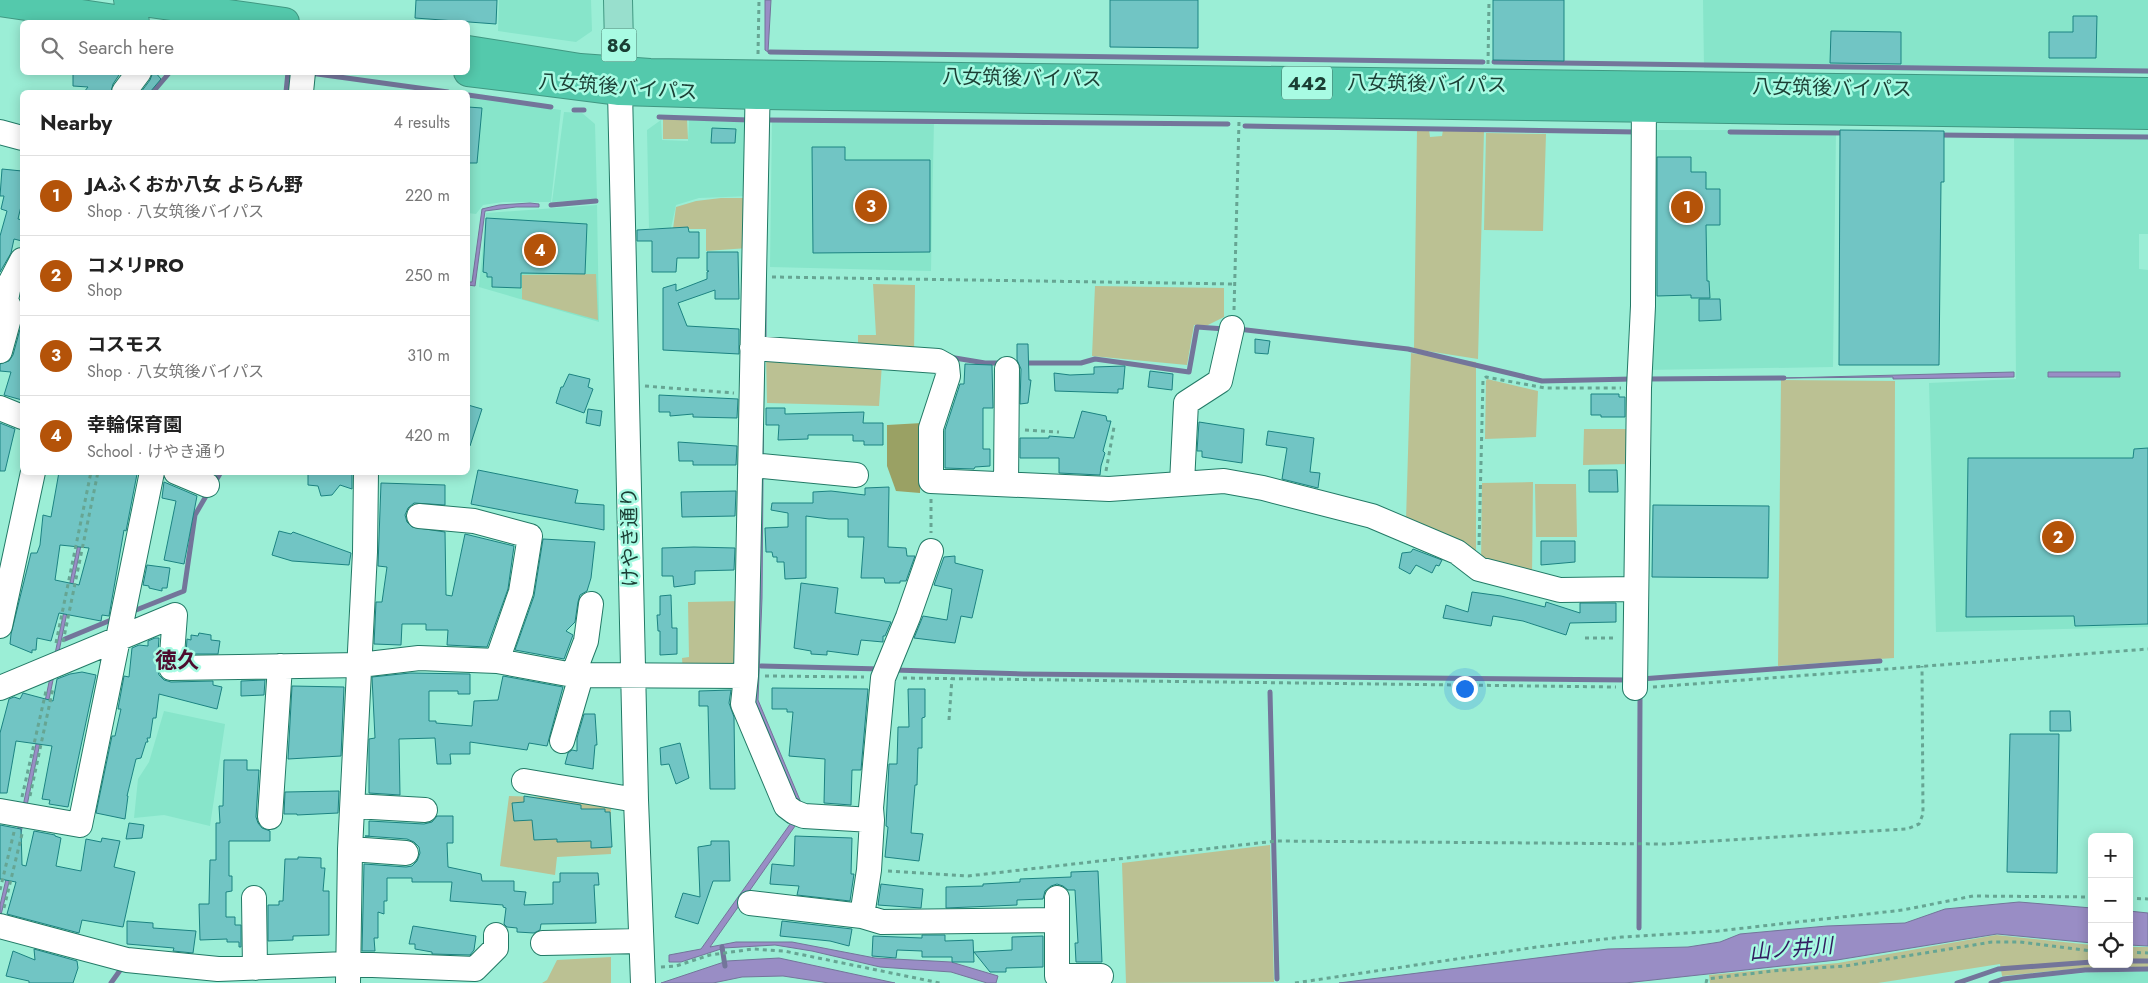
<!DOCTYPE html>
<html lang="en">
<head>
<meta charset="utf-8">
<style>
	:root { --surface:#fff; --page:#f6f6f6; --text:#222; --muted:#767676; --line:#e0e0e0; --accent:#b45309 }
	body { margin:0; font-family:Jost,"Noto Sans JP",sans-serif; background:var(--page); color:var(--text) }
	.controls { position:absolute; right:15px; bottom:15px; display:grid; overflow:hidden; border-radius:8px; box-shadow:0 2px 12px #0003 }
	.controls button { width:45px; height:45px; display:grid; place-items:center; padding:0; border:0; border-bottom:1px solid var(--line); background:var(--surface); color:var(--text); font:25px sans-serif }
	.you { position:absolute; left:1464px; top:688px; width:18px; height:18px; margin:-12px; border:4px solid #fff; border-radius:50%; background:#1a73e8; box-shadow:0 0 0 8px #1a73e833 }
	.badge { display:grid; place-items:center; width:32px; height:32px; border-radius:50%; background:var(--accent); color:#fff; font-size:16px; font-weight:700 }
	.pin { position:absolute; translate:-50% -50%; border:2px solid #fff; box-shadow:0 1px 5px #0006 }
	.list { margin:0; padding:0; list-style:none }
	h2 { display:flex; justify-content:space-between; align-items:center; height:65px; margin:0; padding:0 20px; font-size:21px }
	h2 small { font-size:16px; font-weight:400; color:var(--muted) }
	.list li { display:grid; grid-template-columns:32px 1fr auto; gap:15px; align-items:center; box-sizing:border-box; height:80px; padding:0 20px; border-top:1px solid var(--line) }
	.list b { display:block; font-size:19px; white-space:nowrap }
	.list p { margin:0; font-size:16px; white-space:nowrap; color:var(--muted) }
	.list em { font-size:16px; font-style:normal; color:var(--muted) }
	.icon { flex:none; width:28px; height:28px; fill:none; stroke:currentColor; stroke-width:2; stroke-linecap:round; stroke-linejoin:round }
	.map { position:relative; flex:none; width:2148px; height:983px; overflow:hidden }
	.search { position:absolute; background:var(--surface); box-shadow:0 2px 12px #0003; left:20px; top:20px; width:450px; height:55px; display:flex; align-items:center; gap:12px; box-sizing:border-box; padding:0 18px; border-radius:8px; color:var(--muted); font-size:19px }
	.panel { position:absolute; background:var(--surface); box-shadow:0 2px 12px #0003; left:20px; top:90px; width:450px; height:385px; border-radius:8px }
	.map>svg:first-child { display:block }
	.built { fill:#87e5ca }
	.green { fill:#bbc193 }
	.forest { fill:#9aa164 }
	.water { fill:#998dc5; stroke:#73759a }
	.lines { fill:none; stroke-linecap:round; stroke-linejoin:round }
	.stream { stroke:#73759a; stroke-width:5 }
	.building { fill:#71c5c4; stroke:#1c8382; fill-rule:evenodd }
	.minor-casing { stroke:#227a66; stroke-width:26 }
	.major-casing { stroke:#409882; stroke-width:30 }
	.highway-casing { stroke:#409882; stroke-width:30 }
	.path { stroke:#66a593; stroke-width:3; stroke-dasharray:4 4; stroke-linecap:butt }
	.minor { stroke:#fff; stroke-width:24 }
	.major { stroke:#98dfcd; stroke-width:28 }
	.highway { stroke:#54c9ac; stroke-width:28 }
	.labels { text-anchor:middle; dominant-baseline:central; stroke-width:5; stroke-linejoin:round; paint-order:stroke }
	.shield { fill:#a8fbe3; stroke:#457768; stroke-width:1 }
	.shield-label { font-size:19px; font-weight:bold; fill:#1b3e34 }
	.street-label { font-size:20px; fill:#1b3e34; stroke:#a8fbe3 }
	.water-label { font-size:21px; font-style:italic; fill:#321c5f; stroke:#a8fbe3 }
	.quarter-label { font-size:22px; font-weight:bold; fill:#4d0d2e; stroke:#a8fbe3 }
</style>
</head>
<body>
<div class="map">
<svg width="2148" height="983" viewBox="0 0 2148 983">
	<rect width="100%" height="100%" fill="#9beed6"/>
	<path class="built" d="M499,0H591L592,31L576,42L498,31Z
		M1703,0H2148V74L1704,68Z
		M468,97L561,110L551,202H503L483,205L476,214L468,213Z
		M564,112L582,113L595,124L597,199L552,202Z
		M772,118L934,119L931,271L770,267Z
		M661,120L662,140L688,141L689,120L750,122L751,196L699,198L676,205L671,228H649L647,130Z
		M1649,130H1836L1833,367L1645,370Z
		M2014,133L2148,135V234H2139V269L2148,270V627L1936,632L1929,383L2016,379Z
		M597,205L599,322L479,287L486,213Z
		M164,711L225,724L210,826L164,815L134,818L138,779L149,762Z
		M2148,971V983H1998L2003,981L2083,973Z"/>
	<path class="green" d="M663,119H687L688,139H663Z
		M1417,130H1429L1430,137L1442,136L1443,130L1484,131L1478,359L1414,349Z
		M1486,133L1546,134L1543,231L1484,230Z
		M721,198H750L748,248L706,251V229H673L676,207L696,201Z
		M596,274L598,320L522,299V275Z
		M873,284L915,285L914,353L858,348V335H876Z
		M1095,286L1224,288V317L1208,325H1194L1187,365L1092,356Z
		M1411,353L1476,362V564L1406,520Z
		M766,354L882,364L879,406L767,403Z
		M1487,379L1538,391L1536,437L1485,439L1486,381Z
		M1781,380L1895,381L1894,658L1778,666Z
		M1584,429H1627L1628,464L1583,465Z
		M1533,482L1532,577L1481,564L1482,483Z
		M1535,484H1576L1577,537H1536Z
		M743,601L744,654L726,673L683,672L682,658L689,657L688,602Z
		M509,796L611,799V854L557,857L555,875L500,866Z
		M1270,845L1274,982L1126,983L1122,863Z
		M1996,935L2092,945V964H2129V947H2148V967L2084,968L2002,976L2000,964L1878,983H1710L1709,975L1838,963Z
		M611,957V983H542L547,980L557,960Z"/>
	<path class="forest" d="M922,423L920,493L896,491L887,466V425Z"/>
	<path class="water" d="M765,0H771L768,52L765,50Z
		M762,120H769L766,230V344L764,355L762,598L758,700L802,805L800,819L710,947L736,942H792L875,958L951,962L998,976L996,983H987L951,972L880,967L812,951L775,945L724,948L681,962H669V955L701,949L793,820L754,711Z
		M530,203L539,204V207H516L485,211L475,286L468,285V282H472L482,209L499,205Z
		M2014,372V377L1893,379V377L1784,378Z
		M2048,372H2120V377H2048Z
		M93,473H96L24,820L0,919V905L23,806Z
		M2019,902L2092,908V943L1997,934L1837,960L1625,983H1339L1608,949L1688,947L1720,942L1740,934L1827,926L1905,923L1945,909Z
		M2129,911L2148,913V946L2129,945Z
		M779,958L895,983H829L783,976L742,977L713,983H661L727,961Z"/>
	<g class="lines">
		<path class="stream" d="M770,52L1483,62
			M1494,62L2148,71
			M310,73L448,92
			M153,92L170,72
			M286,92L288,72
			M468,95L551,107
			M574,110H584
			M659,117L749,120
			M769,120L1228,124
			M1245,126L1637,132
			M1730,132L1845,133
			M1939,135L2148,137
			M551,205L596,201
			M1238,329L1408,349L1542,381L1632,379
			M949,357L985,363H1002
			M1011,363H1081L1095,359L1189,372L1197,327L1225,329
			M1648,382V379L1784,378
			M214,484L221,472
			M131,612L184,591L195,515L209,491
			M65,639L116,618
			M761,666L881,669
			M894,670L1023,674L1628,680
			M1641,679L1880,661
			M1270,692L1277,979
			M1639,928L1640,698
			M722,947L725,966
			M2129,961H2148
			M111,983L121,969
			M1957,983L1998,969L2092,962
			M1991,983L2003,979L2085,970L2148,969"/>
	</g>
	<path class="building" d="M416,0H497L496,24L415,18Z
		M1110,0H1198V48L1110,47Z
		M1493,0H1564V61L1493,60Z
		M2073,16H2097L2096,58H2049V32H2073Z
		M1831,31L1901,32V64L1830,63Z
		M73,72H121L113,84L111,92H84L88,87L73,86Z
		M153,72H155L161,79L150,92H141L150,80Z
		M468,107L482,108L477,163H468Z
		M712,128L736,129L735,143H711Z
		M1840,130L1944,131V182H1941L1939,365H1839Z
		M812,147H845V160H930V252L813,253Z
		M1657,157H1691V172H1706V189H1720V225H1706L1707,281H1709L1710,298H1691V295L1657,296Z
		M2,169L22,171V202L18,219L22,220V241L14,239L11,253L0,272V236L7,211L1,209L4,196H0Z
		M486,218L587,224L585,274L521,273V288L492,287V277H487V273L483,272Z
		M688,227L689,232H699V258H677L676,272H652V241H637V230Z
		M707,252H738L739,299H715V290L678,303L687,326L739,329V354L663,350V288L676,284V291L707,279V272L709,271H707Z
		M1699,299H1720L1721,320L1699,321Z
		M22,322V400L4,395L11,372L0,371V364L9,361L13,355Z
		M1255,339L1270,341L1268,354L1255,353Z
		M1017,344H1028L1029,380H1031L1028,403L1020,404L1021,369L1017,360Z
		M965,364L992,365L993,408H983V449H990V466L975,467L974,469L945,468V430L960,384H964Z
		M1125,366L1123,389H1118V393L1055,391L1054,373L1070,375L1094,374V367Z
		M1150,371L1173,374L1172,390L1148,387Z
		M569,374L590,379L588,387L593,389L584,413L556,403L561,387H563Z
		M1591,394H1619V397H1625V417H1601V415H1591Z
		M659,395L738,399L737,418L693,417V414L670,416V412H659Z
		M468,405L482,409L470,446H468Z
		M766,408H785V414L864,412L863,423H883V445H864V441H853V435H808V439L778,440L779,425H766Z
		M588,409L602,411L600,426L586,423Z
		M1082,411L1106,416L1107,421H1111L1103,451L1105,453L1101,466L1100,475L1059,473V458H1020V438H1049V436L1074,438Z
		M1199,422L1244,429L1242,463L1202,457V451H1197Z
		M0,423L15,429L5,471H0Z
		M1268,431L1314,438L1310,472L1320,473L1318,488L1282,479L1287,448L1266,445Z
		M678,442L737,446L736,465H693V461H679Z
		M2148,448V624L2075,626L2074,616L1966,617L1968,458H2133L2134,449Z
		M478,470L578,490L575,503L604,505V530L471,504Z
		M1589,470H1617L1618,492H1589Z
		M59,472H125L137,474L126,531L124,530L109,616L102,615L101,621L59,613L51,641L37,638L36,650H32V653L10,644L11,634L31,553H37L40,545L43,515L51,517ZM60,545L89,548L79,585L55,580Z
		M308,472H352V489L340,485L332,495L321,496L318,486L308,485Z
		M164,482L197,496L184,564L164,560L176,501L162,498Z
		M381,483L445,485V505L414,503L408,508L405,515L407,522L412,527L445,532L446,595L452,596L465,534L514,546L508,589L487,647L447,645L448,630H426V624H402L401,645L374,644L376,602H382L387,567L378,566Z
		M889,487L888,547L906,548L907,556H915L906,581H900V583H885L884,578H861L864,537H848V519H829L806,516V578L785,579L784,562H777V557H773L772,552H766L765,528L788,527V513L771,510L772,503H813V492L831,491L865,495V488Z
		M736,491L735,516L682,517L681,492Z
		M1653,505L1769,506L1768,578L1652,577Z
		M279,531L291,534L293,532L351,553L349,565L292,561L272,555Z
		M543,539L595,542L591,578L587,591L580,595L578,602L575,622L566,631L573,635L564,659L515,650L534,596Z
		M1541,541H1575V562L1541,565Z
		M694,547L735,548L734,570L695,571V584L674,587L673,576H662V548Z
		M1413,549L1442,560L1439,566L1436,565L1432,573L1416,565L1410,574L1399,568L1402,553L1411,552Z
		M955,556V563L983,570L972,618L961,616L955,643L914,638L923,616L947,620L952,589L934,585L944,557Z
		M147,565L170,568L167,588H162V591L149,588V586L143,585Z
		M801,583L838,588L835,613L891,622L885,636H883V642L861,640L858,655L827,651V655L811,654V651L794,648Z
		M1472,592L1501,596L1545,607L1546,602L1580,613V603H1616V622L1570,623L1566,635L1523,621L1493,616L1491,626L1443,618L1446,605L1468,612Z
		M671,595L672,628H677V654L660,655V631H658L657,615H660V596Z
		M199,633L211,635V640L220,641L218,654H186L187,639L191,640V635L198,636Z
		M155,638H159L157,667L159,675L164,680L171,682L213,681V685L222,687L217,709L159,694L156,718H153L150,738H147L148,742H146L141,758L136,759L127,796H128L125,819L96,813L112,736H115L121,709H118L124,676L129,677L132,648L139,645L148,646V641Z
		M82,672L96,675L68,807L49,804L50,800L42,799L52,746L16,741L7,793H0V733L9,699L14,697L20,699L23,693L53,701L57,679L70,674Z
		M410,673L470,674V694H458V691H429V721H436V723L472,726L474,701L498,700L503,676L563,687L547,746L529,743L527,750L470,742V754H450L451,764H437L435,738L399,739L400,795L369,793V739L375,738L372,677Z
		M265,680L264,695L241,696V681Z
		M292,686L344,687L341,756L288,759Z
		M772,688L868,689L861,770H852L851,805L824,803L825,759L789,756L793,712H787V709H772Z
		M908,689H925V717L922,718V748H918L917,785H915L911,833L923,834L919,861L885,857L888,827L886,826L889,764H897L898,727H909Z
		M731,690L729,703L734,717L735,789H710L708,706H699V691Z
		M2050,711H2070L2071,731H2050Z
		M584,714H595L597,745H595L593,769L565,764L568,753L572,750L577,751V738Z
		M2010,734H2059L2057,873L2007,872Z
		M680,743L689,778L676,784L669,764L661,765L660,748Z
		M224,760H247V770H259L256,817L258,823L262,828L270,831V841H229V876H232V891L226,892V917H235V925H241V947H239V942H227V939L200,940L199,904H209L210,860H216V823H220L219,806H223Z
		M339,791L338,813L297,815V814H284L285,792Z
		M524,796L581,805V809H605V812H610L612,847L591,848V841L557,842V839L534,840L532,820L514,821L512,803L524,802Z
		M437,816H453V843H447L448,867L481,874L482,881H514V891L526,892L524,905L553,904V882H560V873H598L599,885H594L596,923L541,924L540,930L534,933L517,932V928L507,927L504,924L506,908L503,907V905L450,901L452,882H412V878H387V901H384V914L378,912V938H374L375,951H362L364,864L406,867L412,866L417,861L420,853L419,847L414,842L407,839L365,836H369V821L424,824L432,822Z
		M129,823L144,825L142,838L126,839Z
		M0,825L21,829L22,865L26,866L34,831L55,835V836L61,838L56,866L81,871L86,839L101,842L102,838L120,841L114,867L135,872L123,927L82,920L79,933L7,914L16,882L0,879Z
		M795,836L852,838L851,874H854L850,901L797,895L799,886L770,884L772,864L794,866Z
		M711,841H729L730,881H713L698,924L675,917L683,893L700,897L698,847L711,845Z
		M298,857L321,858V868H325L323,891H329V935L293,936V940L268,941V905H279V901H283L285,859H298Z
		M1098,871L1102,962H1076L1075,943H1078L1075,890H1068L1063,886L1057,884L1051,886L1045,891L1043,899L1017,900V905L946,908V887L983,886V884L1020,882V879L1071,877V872Z
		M881,884L923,889L921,908L878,905Z
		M127,921L153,923V928L196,931L193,953L173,951L174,948L127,944Z
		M782,921L852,929L849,946L830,941L780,936Z
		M413,926L476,936L474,950L470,955L432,954V952L415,949V944H409Z
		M922,935H945V941L973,940L974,962H952V957H922V951L897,950L896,958L872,956L873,936L922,938Z
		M1043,936V967L1006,968V972H990L974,952L1012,950V937Z
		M34,949L77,961L78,968L73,983H29V981L6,976L13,951L35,960Z"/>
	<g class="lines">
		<g class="minor-casing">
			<path id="minor" d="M758,76L746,676L743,704L786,806L794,812L804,816L872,820L869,870L862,916
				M620,91L636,800L643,983
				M124,92L139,72
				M301,92L303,72
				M0,132L22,138
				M752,348L938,361L947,366L948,376L931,428V481L1109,489L1224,481L1263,488L1372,516L1457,552L1479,569L1560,590L1635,589
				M0,351L11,311L6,300L9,285L22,260
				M0,408L22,417
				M751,465L856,475
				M176,472L207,485
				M1182,483L1186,403L1220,381L1232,328
				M1006,484L1007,369
				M419,516L474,521L530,536L521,592L497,661
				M0,626L33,472
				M573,675L586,641L591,604
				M0,688L175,615L171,668L360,665L419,658L497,661L573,675L746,676
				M1635,688L1639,388L1643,306L1644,90
				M562,741L581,676
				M524,781L636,800
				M354,806L425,810
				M0,811L80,825L152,472
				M270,817L280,666
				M872,820L871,808L883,678L908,617L931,551
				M350,849L406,853
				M254,898L255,968
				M1057,898V920
				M750,903L862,916L882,922L1057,920V976H1101
				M0,926L127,960L218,969L347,964L475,969L496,948V935
				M543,943L641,941
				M348,983L350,849L365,552L366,472"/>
		</g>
		<g class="major-casing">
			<path id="major" d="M618,0L620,91"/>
		</g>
		<g class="highway-casing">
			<path id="highway" d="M128,0L285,22
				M0,2L135,22
				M468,50L580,68L650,73L2148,92
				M468,72L620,91L757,95L2148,115"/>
		</g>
		<path class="path" d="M758,54L759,0
			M1488,64L1489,0
			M772,277L1236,284
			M1234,310L1239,121
			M645,386L734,393
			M1025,430L1059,432
			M1106,471L1114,427
			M931,499V533
			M1479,545L1483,380L1486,377L1545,388H1621
			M1585,638H1617
			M63,642L98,472
			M56,643L91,472
			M765,676L864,677
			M903,678L1616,687
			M1653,687L2148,649
			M949,720L952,678
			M30,796L53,688
			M22,797L46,691
			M888,871L968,876L1276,841L1664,844L1907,829L1919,824L1923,814L1922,666
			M0,890L14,832
			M2129,898L2148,899
			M4,908L22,834
			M2129,952L2148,953
			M661,967L676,966L710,955L753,949L784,951L940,983
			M1295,983L1537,947L1622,937L1718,931L1903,910L1973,896L2092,897
			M1706,983L1707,979L1772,971L1845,966L1992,942H2020L2092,951"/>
		<use href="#minor" class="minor"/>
		<use href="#major" class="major"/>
		<use href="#highway" class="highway"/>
	</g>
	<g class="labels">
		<g class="shield">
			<rect x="601.5" y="28.5" width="35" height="33" rx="4"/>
			<rect x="1282" y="66.5" width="50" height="33" rx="4"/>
		</g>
		<g class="shield-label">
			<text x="619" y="45">86</text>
			<text x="1307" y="83">442</text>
		</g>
		<g class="street-label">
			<text transform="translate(1022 78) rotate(1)">八女筑後バイパス</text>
			<text transform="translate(1427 84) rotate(1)">八女筑後バイパス</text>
			<text transform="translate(618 87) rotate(4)">八女筑後バイパス</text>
			<text transform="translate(1832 88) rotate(1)">八女筑後バイパス</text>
			<text transform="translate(630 537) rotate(-91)">けやき通り</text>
		</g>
		<g class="water-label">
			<text transform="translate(1791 949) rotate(-5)">山ノ井川</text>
		</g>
		<g class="quarter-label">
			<text x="177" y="660">徳久</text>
		</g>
	</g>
</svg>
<div class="controls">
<button>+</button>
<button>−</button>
<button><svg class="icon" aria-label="locate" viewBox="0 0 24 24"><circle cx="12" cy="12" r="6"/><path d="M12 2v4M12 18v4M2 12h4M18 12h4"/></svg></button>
</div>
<div class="you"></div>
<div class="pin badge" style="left:1687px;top:207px">1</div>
<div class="pin badge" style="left:2058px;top:537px">2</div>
<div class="pin badge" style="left:871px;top:206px">3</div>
<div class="pin badge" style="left:540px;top:250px">4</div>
<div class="search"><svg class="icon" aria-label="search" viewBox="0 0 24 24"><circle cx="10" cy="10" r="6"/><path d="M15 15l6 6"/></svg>Search here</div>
<section class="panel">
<h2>Nearby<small>4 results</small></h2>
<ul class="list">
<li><span class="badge">1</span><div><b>JAふくおか八女 よらん野</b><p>Shop · 八女筑後バイパス</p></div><em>220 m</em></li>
<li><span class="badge">2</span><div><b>コメリPRO</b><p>Shop</p></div><em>250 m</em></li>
<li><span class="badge">3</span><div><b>コスモス</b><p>Shop · 八女筑後バイパス</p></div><em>310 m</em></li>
<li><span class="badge">4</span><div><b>幸輪保育園</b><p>School · けやき通り</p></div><em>420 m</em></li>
</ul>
</section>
</div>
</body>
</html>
